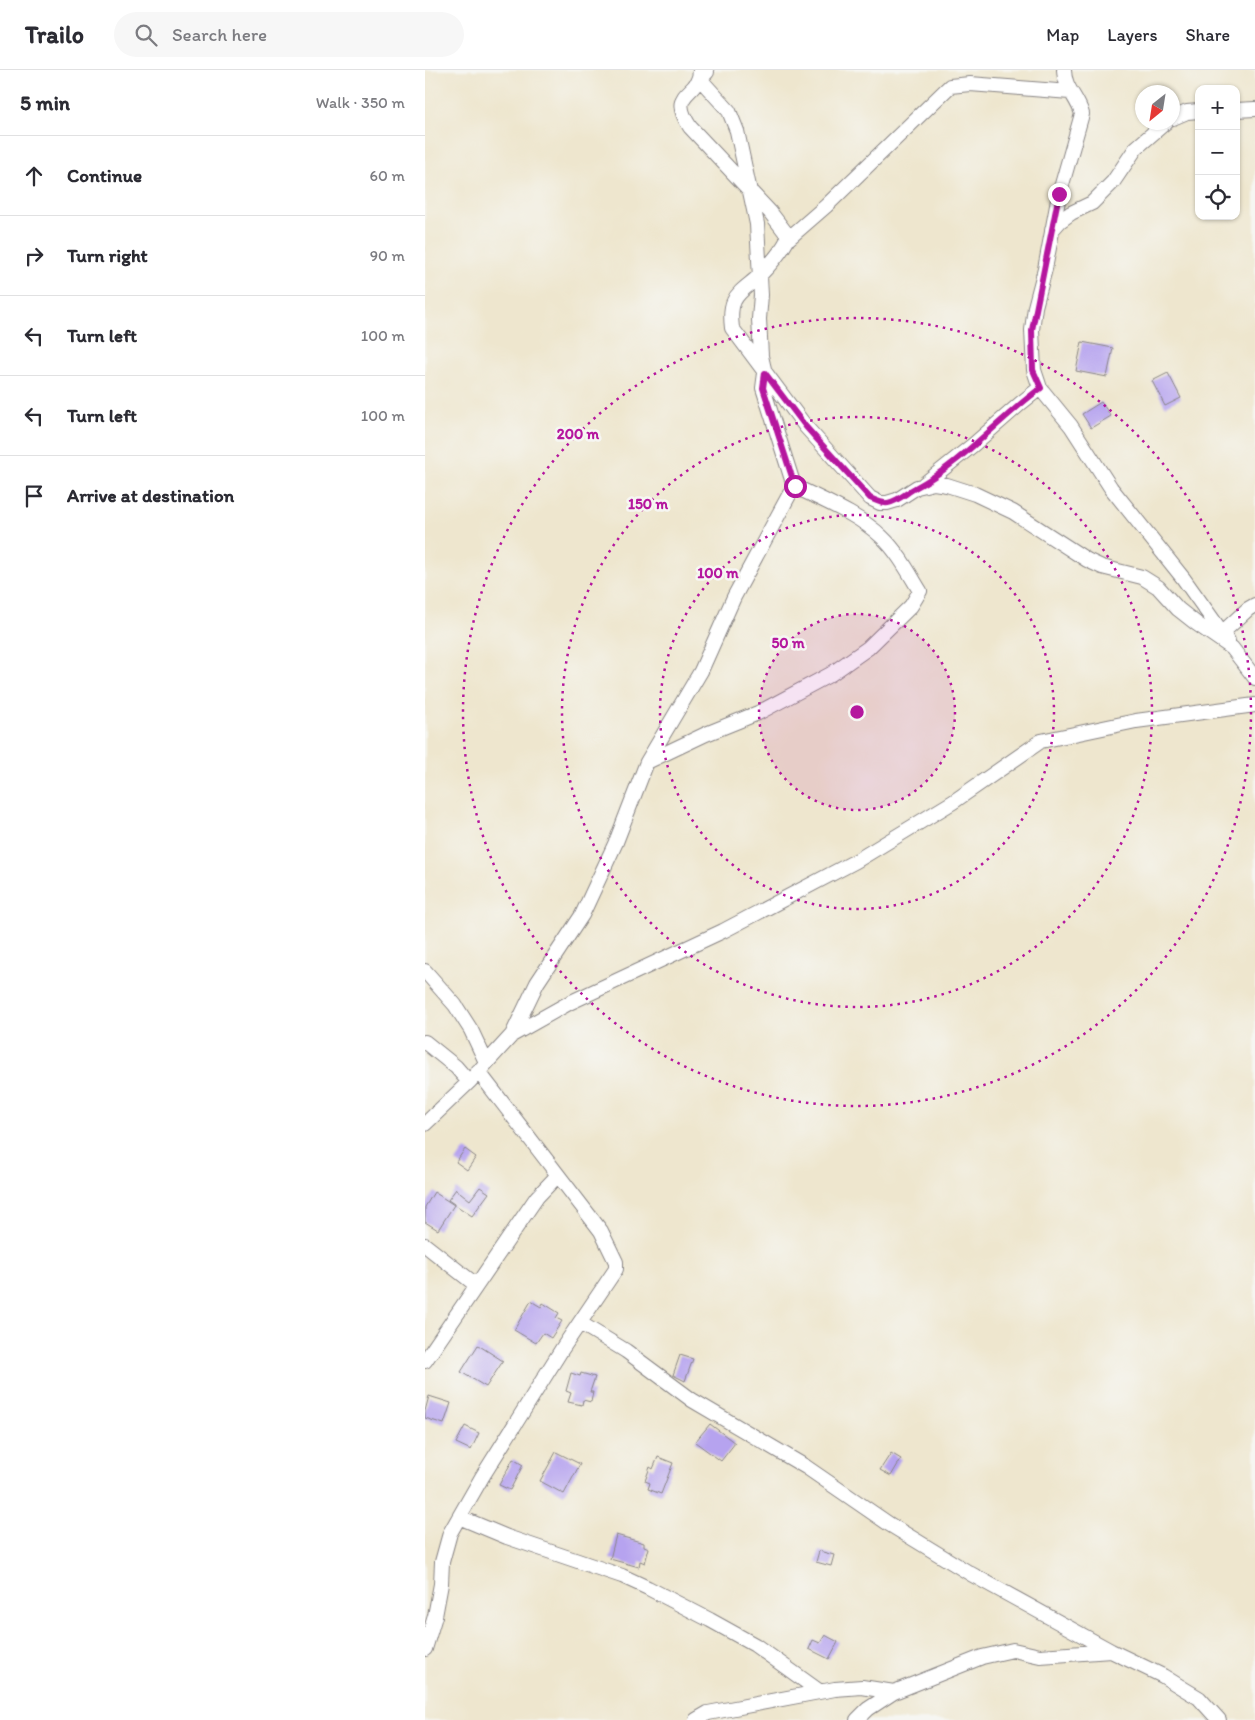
<!DOCTYPE html>
<html lang="en">
<head>
<meta charset="utf-8">
<style>
	:root { --surface:#fff; --page:#f7f7f7; --text:#2b2b33; --muted:#7c7c81; --line:#e1e1e2 }
	body { margin:0; font-family:Itim,sans-serif; background:var(--page); color:var(--text) }
	.controls { position:absolute; right:15px; top:15px; display:grid; overflow:hidden; border-radius:10px; box-shadow:0 1px 4px #0004 }
	.controls button { width:45px; height:45px; display:grid; place-items:center; padding:0; border:0; border-bottom:1px solid var(--line); background:var(--surface); color:var(--text); font:25px sans-serif }
	.compass { position:absolute; left:710px; top:15px; width:45px; height:45px; border-radius:50%; background:var(--surface); box-shadow:0 1px 4px #0004; rotate:210deg }
	.stop { position:absolute; width:15px; height:15px; margin:-11px; border:4px solid #b5179e; border-radius:50%; background:#fff }
	.stop.end { background:#b5179e; border-color:#fff; box-shadow:0 1px 5px #0008 }
	.list { margin:0; padding:0; list-style:none }
	h2 { display:flex; justify-content:space-between; align-items:center; height:65px; margin:0; padding:0 20px; font-size:21px }
	h2 small { font-size:16px; font-weight:400; color:var(--muted) }
	.list li { display:grid; grid-template-columns:32px 1fr auto; gap:15px; align-items:center; box-sizing:border-box; height:80px; padding:0 20px; border-top:1px solid var(--line) }
	.list b { display:block; font-size:19px; white-space:nowrap }
	.list em { font-size:16px; font-style:normal; color:var(--muted) }
	.icon { flex:none; width:28px; height:28px; fill:none; stroke:currentColor; stroke-width:2; stroke-linecap:round; stroke-linejoin:round }
	.map { position:relative; flex:none; width:830px; height:1650px; overflow:hidden }
	header { display:flex; align-items:center; gap:30px; box-sizing:border-box; height:70px; padding:0 25px; background:var(--surface); border-bottom:1px solid var(--line) }
	header strong { font-size:24px }
	nav { display:flex; gap:28px; margin-inline-start:auto; font-size:18px }
	.search { width:350px; height:45px; background:var(--page); display:flex; align-items:center; gap:12px; box-sizing:border-box; padding:0 18px; border-radius:28px; color:var(--muted); font-size:19px }
	main { display:flex }
	aside { flex:1; background:var(--surface) }
	.map>svg:first-child { display:block }
	.building { fill:#b6a3ef }
	.lines { fill:none; stroke-linecap:round; stroke-linejoin:round }
	.minor-casing { stroke:#888484; stroke-width:16 }
	.minor { stroke:#fff; stroke-width:14 }
	.route { stroke:#b5179e; stroke-width:6 }
	.ring { fill:none; stroke:#b5179e; stroke-width:2.5; stroke-dasharray:2.5 5 }
	.centre { fill:#b5179e; stroke:#f6f6f2; stroke-width:2.5 }
	.ring-label { font-size:15px; text-anchor:middle; font-weight:bold; fill:#b5179e; stroke:#f6f6f2; stroke-width:5; stroke-linejoin:round; paint-order:stroke }
</style>
</head>
<body>
<header>
<strong>Trailo</strong>
<div class="search"><svg class="icon" aria-label="search" viewBox="0 0 24 24"><circle cx="10" cy="10" r="6"/><path d="M15 15l6 6"/></svg>Search here</div>
<nav><a>Map</a><a>Layers</a><a>Share</a></nav>
</header>
<main>
<aside>
<h2>5 min<small>Walk · 350 m</small></h2>
<ul class="list">
<li><svg class="icon" aria-label="ahead" viewBox="0 0 24 24"><path d="M12 20V5M6 11l6-6 6 6"/></svg><div><b>Continue</b></div><em>60 m</em></li>
<li><svg class="icon" aria-label="right" viewBox="0 0 24 24"><path d="M7 20v-9h11M14 6l5 5-5 5"/></svg><div><b>Turn right</b></div><em>90 m</em></li>
<li><svg class="icon" aria-label="left" viewBox="0 0 24 24"><path d="M17 20v-9H6M10 6l-5 5 5 5"/></svg><div><b>Turn left</b></div><em>100 m</em></li>
<li><svg class="icon" aria-label="left" viewBox="0 0 24 24"><path d="M17 20v-9H6M10 6l-5 5 5 5"/></svg><div><b>Turn left</b></div><em>100 m</em></li>
<li><svg class="icon" aria-label="arrive" viewBox="0 0 24 24"><path d="M6 21V4h12l-3 4 3 4H6"/></svg><div><b>Arrive at destination</b></div></li>
</ul>
</aside>
<div class="map">
<svg width="830" height="1650" viewBox="0 0 830 1650">
	<rect width="100%" height="100%" fill="#f6f6f2"/>
	<filter id="ink" filterUnits="userSpaceOnUse"><feTurbulence type="fractalNoise" baseFrequency=".02" numOctaves="2"/><feDisplacementMap in="SourceGraphic" scale="10" xChannelSelector="R" yChannelSelector="G"/><feConvolveMatrix kernelMatrix="1 2 1 2 8 2 1 2 1" color-interpolation-filters="sRGB"/></filter>
	<filter id="wash" filterUnits="userSpaceOnUse"><feTurbulence type="fractalNoise" baseFrequency=".0096" numOctaves="4" result="noise"/><feDisplacementMap in="SourceGraphic" scale="20" xChannelSelector="R" yChannelSelector="G"/><feGaussianBlur stdDeviation="1.12" result="paint"/><feColorMatrix in="noise" values="0 0 0 0 0 0 0 0 0 0 0 0 0 0 0 0 0 1.4 0 .05"/><feComposite in="paint" operator="in"/></filter>
	<g filter="url(#wash)">
		<rect width="100%" height="100%" fill="#eee6ce"/>
		<g id="blocks">
			<path class="building" d="M657,272L688,278L682,307L651,301Z
				M743,303L756,328L740,336L727,311Z
				M676,332L686,346L666,358L657,344Z
				M40,1079L51,1087L42,1100L31,1092Z
				M55,1117L64,1123L47,1146L23,1130L31,1119L45,1130Z
				M9,1122L29,1135L13,1160L0,1152V1137Z
				M106,1231L116,1237L118,1233L134,1243L131,1248L137,1251L126,1268L118,1263L111,1273L89,1260Z
				M53,1275L78,1291L61,1317L36,1302Z
				M255,1285L268,1289L260,1311L248,1305Z
				M146,1303L155,1306L156,1303L170,1307L165,1322H168L166,1332L158,1330L157,1335L143,1332L146,1323L141,1321Z
				M4,1326L26,1333L19,1354L0,1348V1341Z
				M285,1354L310,1373L296,1391L270,1372Z
				M40,1356L54,1363L46,1380L31,1373Z
				M131,1382L155,1394L139,1424L115,1411Z
				M466,1383L476,1389L466,1406L455,1400Z
				M233,1387L248,1393L236,1424L223,1419L225,1413L220,1411L225,1397L228,1399Z
				M88,1389L98,1395L85,1420L74,1415Z
				M191,1465L219,1473V1476L224,1478L220,1493L215,1491L214,1497L185,1489Z
				M394,1481L409,1485L406,1496L391,1492Z
				M400,1565L413,1572L404,1589L384,1579L388,1570L395,1573Z"/>
		</g>
	</g>
	<g filter="url(#ink)">
		<use href="#blocks" fill-opacity="0" stroke="#888484" stroke-width="1"/>
		<g class="lines">
			<g class="minor-casing">
				<path id="minor" d="M275,0C275,27 241,20 265,57L345,142L361,163L363,169C356,182 344,196 334,206C326,214 313,221 309,231C305,239 306,250 307,258L381,357L445,428L455,433H462L472,430L492,417L509,413L522,415L550,424L588,442L662,490L677,497L717,507L733,517L753,539L772,554L807,578L830,608
					M639,0C639,18 653,28 657,44L634,125L620,199L610,237L607,260L609,300L615,318L646,356L686,418L758,508L803,571
					M811,40L830,39
					M748,48L762,42L774,41
					M627,160L635,151L646,143L667,133L688,112L711,78L741,52
					M363,169L401,136L525,16L545,14L645,22
					M499,414L548,375L596,333L615,318
					M798,562L823,539L830,535
					M222,692L281,664L333,643L406,604L443,578L486,536L495,521C484,503 473,482 457,467C433,444 399,431 369,416L338,318L340,303L336,286L334,249L336,225L332,154L312,61L304,41L275,9L282,2
					M0,901L30,935L46,960L61,992
					M87,965L144,933L298,861L431,791L528,732L616,671L711,651L830,635
					M0,972L31,997L44,1012
					M0,1054L44,1012L87,965L112,913L157,845L191,772L222,692L276,601L309,527L369,416
					M0,1175L51,1215
					M155,1253L201,1281L267,1330L381,1397L464,1454L546,1504L686,1581L738,1606L759,1619L774,1628L794,1650
					M0,1291L112,1127L133,1105
					M34,1447L82,1467L197,1506L223,1518L285,1550L330,1575L394,1621
					M0,1579L10,1546L16,1514L17,1492L25,1463L57,1407L137,1279L191,1199V1192L176,1161L53,1001
					M271,1650L283,1643L410,1619L437,1617L469,1622
					M432,1650L443,1639L469,1622L557,1587L588,1580L615,1586L686,1581"/>
			</g>
			<use href="#minor" class="minor"/>
		</g>
	</g>
	<g class="lines" filter="url(#ink)">
		<path class="route" d="M370,416L338,318L340,303L381,357L445,428C452,431 456,434 463,433C473,431 481,423 490,418C537,393 573,349 616,318L608,300L607,260L634,124"/>
	</g>
	<circle cx="432" cy="642" r="98" fill="#b5179e" fill-opacity=".12"/>
	<g class="ring">
		<circle cx="432" cy="642" r="98"/>
		<circle cx="432" cy="642" r="197"/>
		<circle cx="432" cy="642" r="295"/>
		<circle cx="432" cy="642" r="394"/>
	</g>
	<circle cx="432" cy="642" r="8" class="centre"/>
	<g class="ring-label">
		<text x="153" y="369">200 m</text>
		<text x="223" y="439">150 m</text>
		<text x="293" y="508">100 m</text>
		<text x="363" y="578">50 m</text>
	</g>
</svg>
<div class="controls">
<button>+</button>
<button>−</button>
<button><svg class="icon" aria-label="locate" viewBox="0 0 24 24"><circle cx="12" cy="12" r="6"/><path d="M12 2v4M12 18v4M2 12h4M18 12h4"/></svg></button>
</div>
<svg class="compass" viewBox="-18 -18 36 36"><path d="M0-13l5 13h-10z" fill="#e53935"/><path d="M0 13l5-13h-10z" fill="#7c7c81"/></svg>
<div class="stop" style="left:370px;top:416px"></div>
<div class="stop end" style="left:634px;top:124px"></div>
</div>
</main>
</body>
</html>
